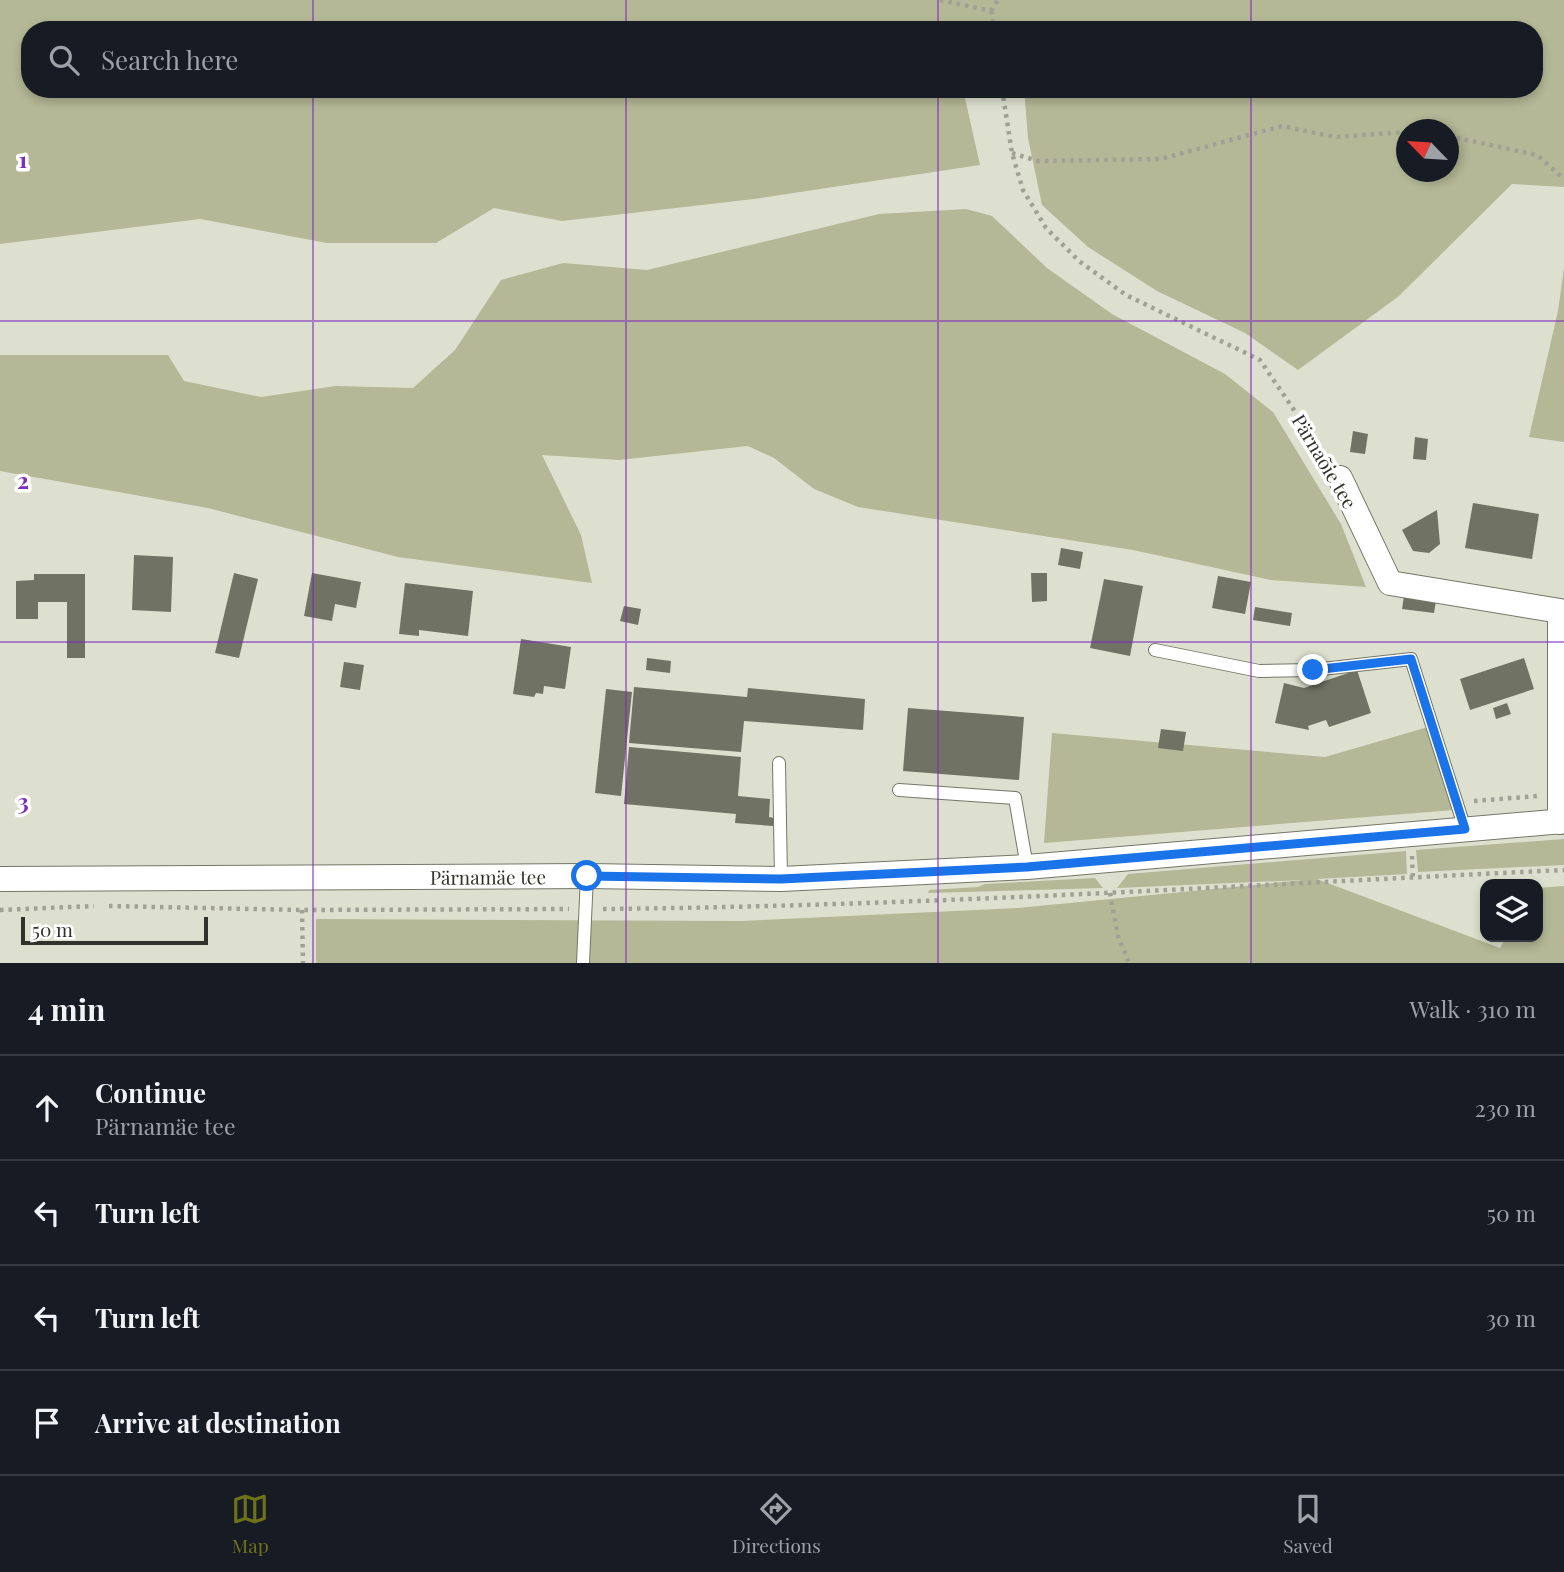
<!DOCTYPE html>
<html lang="en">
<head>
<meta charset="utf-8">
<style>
	:root { --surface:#171b24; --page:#242831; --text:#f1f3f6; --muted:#9ea1a6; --line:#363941; --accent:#6e7218 }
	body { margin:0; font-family:"Playfair Display",serif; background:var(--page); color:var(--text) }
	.controls { position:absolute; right:21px; bottom:21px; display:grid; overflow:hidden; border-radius:14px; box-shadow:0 4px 10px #0003 }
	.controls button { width:63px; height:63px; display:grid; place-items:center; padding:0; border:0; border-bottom:2px solid var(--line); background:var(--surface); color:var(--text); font:35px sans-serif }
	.compass { position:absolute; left:1396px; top:119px; width:63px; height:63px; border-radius:50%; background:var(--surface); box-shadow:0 4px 10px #0003; rotate:295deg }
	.scale { position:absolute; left:21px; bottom:18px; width:187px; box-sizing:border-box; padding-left:7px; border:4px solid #31322b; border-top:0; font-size:19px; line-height:24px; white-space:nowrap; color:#31322b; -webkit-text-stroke:5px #fff; paint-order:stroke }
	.stop { position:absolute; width:21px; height:21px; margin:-16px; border:5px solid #1a73e8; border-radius:50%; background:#fff }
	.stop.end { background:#1a73e8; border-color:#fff; box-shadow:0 2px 7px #0008 }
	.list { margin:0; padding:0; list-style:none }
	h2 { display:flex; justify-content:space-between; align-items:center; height:91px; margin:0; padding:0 28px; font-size:30px }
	h2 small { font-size:23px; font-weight:400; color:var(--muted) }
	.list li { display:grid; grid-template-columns:46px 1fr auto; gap:21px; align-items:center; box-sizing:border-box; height:105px; padding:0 28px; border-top:2px solid var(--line) }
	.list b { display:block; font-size:26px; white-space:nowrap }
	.list p { margin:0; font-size:23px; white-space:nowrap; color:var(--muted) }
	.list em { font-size:23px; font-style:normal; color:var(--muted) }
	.icon { flex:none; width:38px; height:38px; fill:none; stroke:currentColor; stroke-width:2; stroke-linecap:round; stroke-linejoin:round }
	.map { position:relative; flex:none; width:1564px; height:963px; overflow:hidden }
	.search { position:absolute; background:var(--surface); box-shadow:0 4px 10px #0003; left:21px; right:21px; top:21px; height:77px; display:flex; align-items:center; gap:18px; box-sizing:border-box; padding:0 24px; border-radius:28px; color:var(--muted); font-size:26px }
	.sheet { height:511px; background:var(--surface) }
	nav { display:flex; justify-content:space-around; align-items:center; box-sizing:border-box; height:98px; border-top:2px solid var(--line); background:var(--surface); font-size:19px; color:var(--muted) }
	nav a { display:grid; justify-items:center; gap:4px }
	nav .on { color:var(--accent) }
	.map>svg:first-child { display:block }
	.green { fill:#b4b896; fill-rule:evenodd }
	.building { fill:#707263 }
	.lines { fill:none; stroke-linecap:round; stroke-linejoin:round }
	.service-casing { stroke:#757667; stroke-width:14 }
	.minor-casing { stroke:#757667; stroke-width:26 }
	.path { stroke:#a0a194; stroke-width:4.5; stroke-dasharray:3.5 5; stroke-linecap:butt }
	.service { stroke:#fff; stroke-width:12 }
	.minor { stroke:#fff; stroke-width:24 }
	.route { stroke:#1a73e8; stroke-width:9 }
	.grid { fill:none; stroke:#7b2cbf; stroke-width:2; stroke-opacity:0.55 }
	.labels { text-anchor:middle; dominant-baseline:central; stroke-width:7; stroke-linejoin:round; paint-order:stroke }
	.street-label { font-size:19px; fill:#31322b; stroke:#fff }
	.grid-label { font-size:23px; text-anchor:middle; font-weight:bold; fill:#7b2cbf; stroke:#fff; stroke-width:7; stroke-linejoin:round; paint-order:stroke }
</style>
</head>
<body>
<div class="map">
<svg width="1564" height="963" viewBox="0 0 1564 963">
	<rect width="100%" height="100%" fill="#dee0cf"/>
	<path class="green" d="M0,0H1564V187L1512,184L1399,296L1298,370L1245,333L1157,291L1088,247L1042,205L1028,138L1024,89H1534V30H1019L1018,25L949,22L950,30H30V89H963L980,165L754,199L562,221L494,208L436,243H327L200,219L0,244ZM1406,130H1448V172H1406Z
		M966,209L992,216L1047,268L1112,314L1225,374L1273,412L1341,524L1366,587L1271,580L1133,550L858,507L814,489L774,458L748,446L619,460L542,455L581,535L592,583L398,557L208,508L0,471V355H168L184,381L261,397L336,386L413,388L455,350L501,280L563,263L647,270L879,214Z
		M1564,268V442L1529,437L1558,311Z
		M1428,727L1454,810L1044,843L1052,733L1325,757Z
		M1564,839V865L1418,872L1416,850Z
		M1406,851L1407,874L1317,879L1500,948L1506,937H1538V888L1564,886V963H316V919L742,921L1018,908L1304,880L1117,888L1128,874Z
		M1095,878L1103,888L928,893L929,890L978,887L985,884Z"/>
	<path class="building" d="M1353,431L1368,434L1365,454L1350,452Z
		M1415,437L1428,439L1426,460L1413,459Z
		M1473,503L1539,514L1532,559L1465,548Z
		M1437,510L1440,544L1429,553L1413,551L1402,530Z
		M1061,548L1083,552L1080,569L1058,565Z
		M134,555L173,557L171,612L132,610Z
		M234,573L258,579L239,658L215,653Z
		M312,573L361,582L356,608L335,604L332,621L304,616Z
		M1031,573H1047V601L1032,602Z
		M34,574H85V658H67V602H38V619H16V581L34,580Z
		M1218,576L1251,582L1245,614L1212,608Z
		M1104,579L1143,586L1130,656L1090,648Z
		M405,583L473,591L468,636L419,630V636L399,634Z
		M1404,596L1436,601L1434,613L1402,609Z
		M624,606L641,609L638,625L620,621Z
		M1255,607L1292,613L1290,626L1253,620Z
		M521,639L571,647L565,689L544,686L543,694L536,693L534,697L513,694Z
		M647,658L671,661L670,673L646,670Z
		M1524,658L1534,689L1470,710L1460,679Z
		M344,662L364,665L360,690L340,687Z
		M1357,670L1371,713L1329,727L1326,720L1308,726L1309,730L1275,723L1284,683L1304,688Z
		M634,687L747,697L748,688L865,699L863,730L744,721L741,752L629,743Z
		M606,689L632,692L621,796L595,793Z
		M1507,703L1511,714L1496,719L1493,708Z
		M908,708L1024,717L1019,780L903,771Z
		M1161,729L1186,732L1183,751L1158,748Z
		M629,747L741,757L738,796L770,799L769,817L774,818L773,826L735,823L736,814L624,804Z"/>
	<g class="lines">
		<g class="service-casing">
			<path id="service" d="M1155,650L1259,671L1313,670L1411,659L1465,829
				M779,763L781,879
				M899,790L1015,798L1027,867
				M583,963L587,876"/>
		</g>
		<g class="minor-casing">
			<g id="minor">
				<path d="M1340,478L1390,583L1560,611V822"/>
				<path id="s1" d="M0,879L587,876L781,879L1027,867L1564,821"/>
			</g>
		</g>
		<path class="path" d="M940,0L991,11
			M991,11L994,30
			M991,11L998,0
			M1002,89L1012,153L1023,190L1046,228L1079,261L1126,295L1260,360L1328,460
			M1448,136L1537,155L1564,179
			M1012,153L1038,161L1161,159L1282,126L1335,137L1406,132
			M1474,801L1538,796
			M1412,856L1413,880
			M1110,893L1118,936L1129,963
			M109,906L302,910L569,909
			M603,909C924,906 1243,885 1564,870
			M0,910L94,906
			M302,910L303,963"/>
		<use href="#service" class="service"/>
		<use href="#minor" class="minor"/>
	</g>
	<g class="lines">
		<path class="route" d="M587,876L781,879L1027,867L1465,829L1411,659L1313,670"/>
	</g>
	<path class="grid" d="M313,0V30M626,0V30M938,0V30M1251,0V30M313,89V963M626,89V963M938,89V963M1251,89V963M0,321H1564M0,642H1564"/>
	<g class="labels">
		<g class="street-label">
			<text transform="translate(1325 461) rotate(59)">Pärnaõie tee</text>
			<text stroke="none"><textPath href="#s1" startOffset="488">Pärnamäe tee</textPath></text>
		</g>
	</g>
	<g class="grid-label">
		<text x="23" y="168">1</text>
		<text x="23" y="489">2</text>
		<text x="23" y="810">3</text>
	</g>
</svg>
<div class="controls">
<button><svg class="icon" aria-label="layers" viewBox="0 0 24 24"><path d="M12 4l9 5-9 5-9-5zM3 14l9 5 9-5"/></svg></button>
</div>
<svg class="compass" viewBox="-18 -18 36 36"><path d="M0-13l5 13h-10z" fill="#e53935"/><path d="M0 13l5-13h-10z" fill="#9ea1a6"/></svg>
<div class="scale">50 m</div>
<div class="stop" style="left:587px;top:876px"></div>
<div class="stop end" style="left:1313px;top:670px"></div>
<div class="search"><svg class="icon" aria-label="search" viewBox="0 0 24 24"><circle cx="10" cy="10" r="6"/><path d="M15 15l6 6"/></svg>Search here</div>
</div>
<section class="sheet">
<h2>4 min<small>Walk · 310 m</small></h2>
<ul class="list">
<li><svg class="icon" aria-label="ahead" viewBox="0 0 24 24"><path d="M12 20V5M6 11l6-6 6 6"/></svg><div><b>Continue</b><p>Pärnamäe tee</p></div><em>230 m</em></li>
<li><svg class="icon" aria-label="left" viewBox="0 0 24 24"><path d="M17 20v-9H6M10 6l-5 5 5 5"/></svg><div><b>Turn left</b></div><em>50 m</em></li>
<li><svg class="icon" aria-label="left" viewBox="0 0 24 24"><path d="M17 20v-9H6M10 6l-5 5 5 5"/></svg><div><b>Turn left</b></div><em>30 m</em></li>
<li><svg class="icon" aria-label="arrive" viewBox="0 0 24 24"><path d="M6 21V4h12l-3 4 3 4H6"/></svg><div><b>Arrive at destination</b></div></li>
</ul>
</section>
<nav>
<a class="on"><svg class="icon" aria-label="map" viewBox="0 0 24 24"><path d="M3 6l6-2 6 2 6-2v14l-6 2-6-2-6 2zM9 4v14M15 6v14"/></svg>Map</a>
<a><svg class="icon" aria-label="directions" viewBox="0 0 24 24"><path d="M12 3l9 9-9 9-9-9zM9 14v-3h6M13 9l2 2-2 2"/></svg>Directions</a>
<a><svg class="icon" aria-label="saved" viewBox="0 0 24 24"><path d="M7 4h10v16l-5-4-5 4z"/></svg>Saved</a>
</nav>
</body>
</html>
